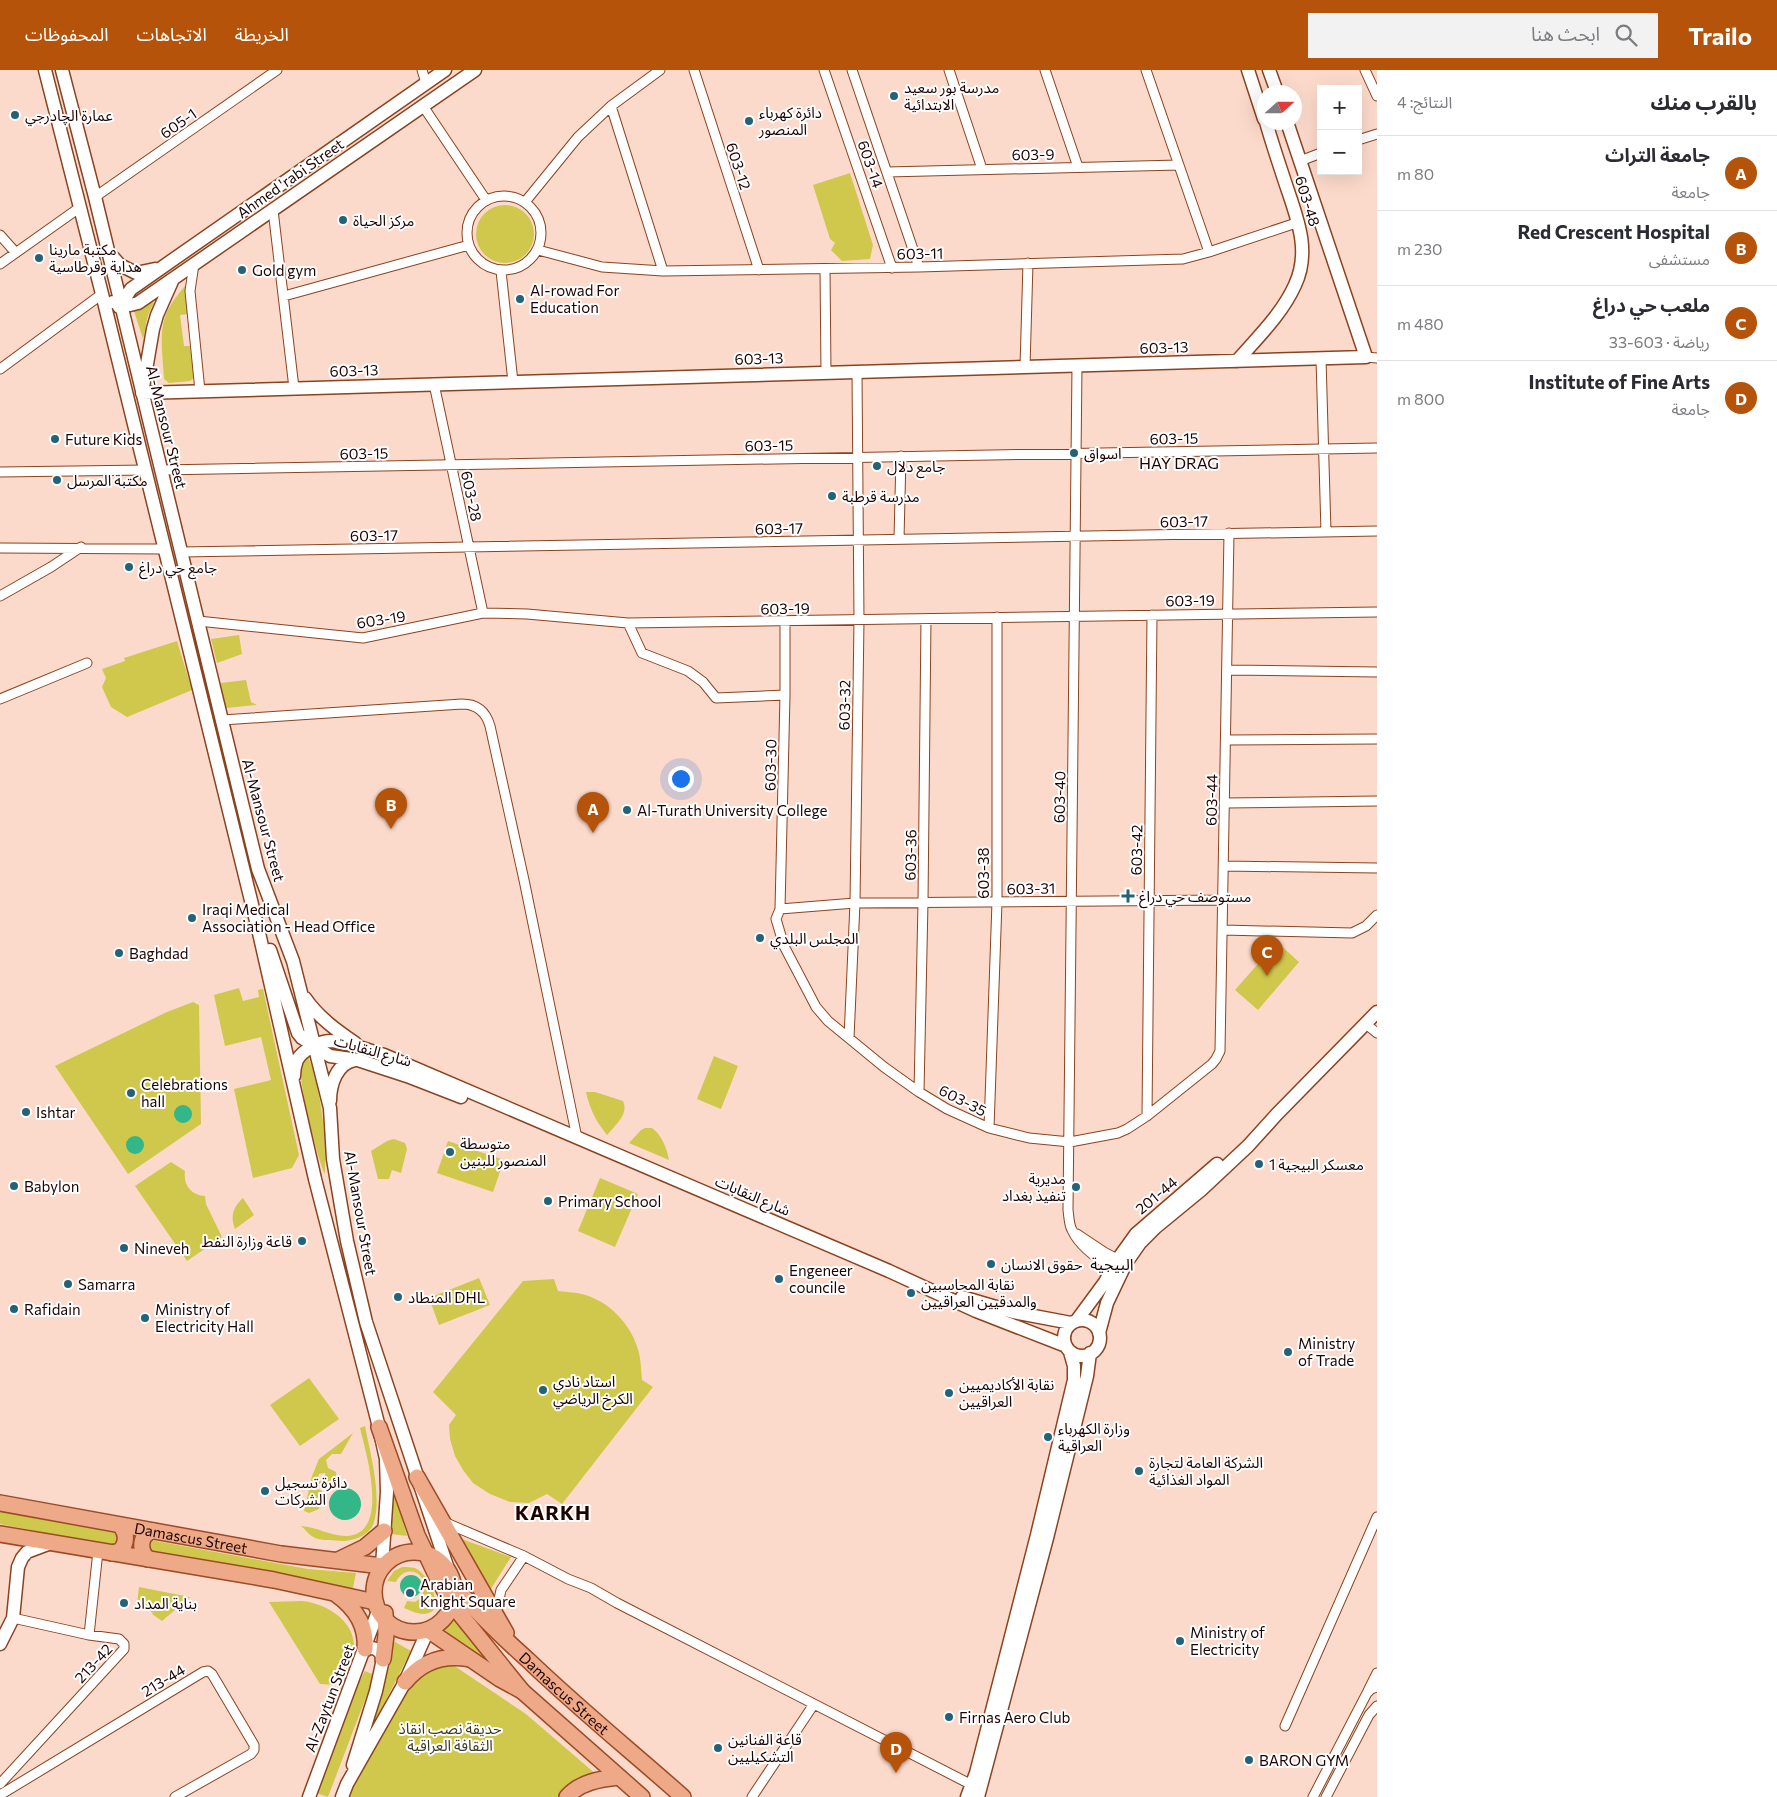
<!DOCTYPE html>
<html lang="ar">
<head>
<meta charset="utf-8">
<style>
	:root { --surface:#fff; --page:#f2f2f3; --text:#2b2b33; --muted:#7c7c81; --line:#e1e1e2; --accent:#b45309 }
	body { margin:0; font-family:Commissioner,"Noto Sans Arabic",sans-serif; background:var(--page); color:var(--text); direction:rtl }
	.controls { position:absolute; right:15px; top:15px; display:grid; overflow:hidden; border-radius:0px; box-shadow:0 5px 20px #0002 }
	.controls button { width:45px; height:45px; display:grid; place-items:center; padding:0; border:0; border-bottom:1px solid var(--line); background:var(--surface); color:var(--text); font:25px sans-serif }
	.compass { position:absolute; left:1257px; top:15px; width:45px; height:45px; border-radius:50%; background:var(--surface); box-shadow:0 5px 20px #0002; rotate:69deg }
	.you { position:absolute; left:680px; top:708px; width:18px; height:18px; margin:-12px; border:4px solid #fff; border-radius:50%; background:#1a73e8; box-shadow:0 0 0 8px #1a73e833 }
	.badge { display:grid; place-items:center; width:32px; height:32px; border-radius:50%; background:var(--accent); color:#fff; font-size:16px; font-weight:700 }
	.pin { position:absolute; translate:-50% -41px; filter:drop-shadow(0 1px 2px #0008) }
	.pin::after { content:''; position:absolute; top:26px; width:18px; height:15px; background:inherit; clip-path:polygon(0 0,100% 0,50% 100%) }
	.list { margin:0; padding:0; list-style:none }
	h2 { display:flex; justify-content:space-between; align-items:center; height:65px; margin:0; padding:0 20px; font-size:21px }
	h2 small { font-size:16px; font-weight:400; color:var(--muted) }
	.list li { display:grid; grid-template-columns:32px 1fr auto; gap:15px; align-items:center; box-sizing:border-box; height:75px; padding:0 20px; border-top:1px solid var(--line) }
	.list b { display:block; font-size:19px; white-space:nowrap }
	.list p { margin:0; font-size:16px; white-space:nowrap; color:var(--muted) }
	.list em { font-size:16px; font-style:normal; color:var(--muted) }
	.icon { flex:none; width:28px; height:28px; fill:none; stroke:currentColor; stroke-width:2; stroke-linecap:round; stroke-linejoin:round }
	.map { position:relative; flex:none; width:1377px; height:1727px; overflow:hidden; direction:ltr }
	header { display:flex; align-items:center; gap:30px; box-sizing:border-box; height:70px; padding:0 25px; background:var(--accent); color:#fff }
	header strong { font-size:24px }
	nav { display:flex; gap:28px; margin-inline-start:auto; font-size:18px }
	.search { width:350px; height:45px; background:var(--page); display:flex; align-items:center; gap:12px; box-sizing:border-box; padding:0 18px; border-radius:0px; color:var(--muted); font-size:19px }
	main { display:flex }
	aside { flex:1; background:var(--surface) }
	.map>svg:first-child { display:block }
	.green { fill:#d0c74d }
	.water { fill:#33b688 }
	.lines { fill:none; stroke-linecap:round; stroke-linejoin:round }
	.street-casing { stroke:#8a4320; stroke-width:11 }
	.secondary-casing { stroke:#8a4320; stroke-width:15 }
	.primary-casing { stroke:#9d4a25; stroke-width:18 }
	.street { stroke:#fff; stroke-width:9 }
	.secondary { stroke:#fff; stroke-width:12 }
	.primary { stroke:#ea8; stroke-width:15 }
	.poi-dot { fill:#236277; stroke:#fff; stroke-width:2 }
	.labels { text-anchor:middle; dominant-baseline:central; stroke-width:4; stroke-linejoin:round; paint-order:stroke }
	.poi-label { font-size:15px; fill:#1d0300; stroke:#fff; text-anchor:start }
	.street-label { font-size:15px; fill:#1d0300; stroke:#fff }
	.park-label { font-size:15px; fill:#3c3a22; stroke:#fff }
	.neighbourhood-label { font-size:16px; fill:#1d0300; stroke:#fff }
	.district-label { font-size:20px; font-weight:bold; letter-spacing:1px; fill:#1d0300; stroke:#fff }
</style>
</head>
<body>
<header>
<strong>Trailo</strong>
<div class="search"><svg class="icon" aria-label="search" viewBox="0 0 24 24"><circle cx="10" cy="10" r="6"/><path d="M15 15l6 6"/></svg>ابحث هنا</div>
<nav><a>الخريطة</a><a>الاتجاهات</a><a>المحفوظات</a></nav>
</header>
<main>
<aside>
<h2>بالقرب منك<small>النتائج: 4</small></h2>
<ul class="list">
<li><span class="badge">A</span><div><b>جامعة التراث</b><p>جامعة</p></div><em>80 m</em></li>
<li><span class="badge">B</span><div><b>Red Crescent Hospital</b><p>مستشفى</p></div><em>230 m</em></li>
<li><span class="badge">C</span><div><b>ملعب حي دراغ</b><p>رياضة · 603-33</p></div><em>480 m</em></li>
<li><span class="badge">D</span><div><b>Institute of Fine Arts</b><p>جامعة</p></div><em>800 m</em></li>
</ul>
</aside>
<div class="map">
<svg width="1377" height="1727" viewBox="0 0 1377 1727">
	<rect width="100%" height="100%" fill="#fcdacb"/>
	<path class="green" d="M850,103L873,175L870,189L842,191L831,180L835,173L830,169L813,115Z
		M476 164a29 29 0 1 1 58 0a29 29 0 1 1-58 0Z
		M188,212V244L180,245L184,276H190L194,308L190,311L169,313L164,309C163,287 158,262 167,242C172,231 181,221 188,212Z
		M152,232L154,233C145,247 147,255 143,269L134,241L143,238Z
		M239,565L242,584L217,593L211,569Z
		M177,571L192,620L127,647L111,637L102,617L106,608L102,599L125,591L124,588Z
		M246,610L251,632L257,635L226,638L224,636L220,616L221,613Z
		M1277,872L1299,892L1258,940L1235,920Z
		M239,918L243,931L259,927L258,920L263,919L299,1085L292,1098L253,1108L234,1019L271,1010L261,967L225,976L214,925Z
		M193,932L199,935L201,1054L128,1104L55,996L167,942Z
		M714,986L738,996L721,1039L697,1029Z
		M307,987L309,988C322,1025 326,1065 325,1104C318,1091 301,1020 301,1005C301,999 303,992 307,987Z
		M586,1022H595L623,1031C629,1044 616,1054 607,1065C596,1051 590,1040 586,1022Z
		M645,1058H652C662,1065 667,1079 669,1090L629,1073L641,1060Z
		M394,1069L405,1073L407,1079L401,1103L392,1100L389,1109H378L371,1081L387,1071Z
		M448,1071L504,1090L493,1122L437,1103Z
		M171,1092L185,1101C183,1115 191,1125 205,1126L206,1134L222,1167L187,1191L135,1116Z
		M600,1108L638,1124L615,1177L578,1161Z
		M243,1128L254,1145L235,1159C230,1147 233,1137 243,1128Z
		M479,1208L490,1235L439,1255L429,1228Z
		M554,1209L558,1221C564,1222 571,1222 577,1223C607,1228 632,1254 639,1283C641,1291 641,1301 642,1310L653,1317L562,1434L547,1424L529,1433L510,1432L490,1424L473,1413L463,1400L455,1386L450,1369L449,1355L456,1345L433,1322L523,1211Z
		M309,1308L339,1349L300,1376L270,1335Z
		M365,1356C370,1382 382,1426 374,1452C371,1464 355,1471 343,1471C335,1470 319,1471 313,1467C308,1464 305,1459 301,1456C317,1457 330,1466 346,1466C391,1465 366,1383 360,1358Z
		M353,1363L341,1384H332L326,1390L328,1398L336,1402L337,1409L329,1412L326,1409L325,1403L319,1404L318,1408L320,1411L324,1410L327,1414L324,1418L318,1413L315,1415L316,1418L322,1421L319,1439L309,1443L304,1441L312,1406L319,1389Z
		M392,1417H393L407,1466L391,1464Z
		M0,1442L113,1462L117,1465V1472L112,1476L0,1454Z
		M459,1468L511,1487L489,1522Z
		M151,1470L308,1499L356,1503L352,1523L149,1483L146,1475Z
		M402,1497C407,1497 411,1497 415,1498C426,1503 438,1525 435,1537L422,1525C432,1505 406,1491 396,1512L387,1511L394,1501Z
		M139,1517L190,1527L162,1551L152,1544L153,1543L149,1540L147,1541L137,1534Z
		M421,1528L434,1540C424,1548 414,1542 404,1538L407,1531L415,1532Z
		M302,1531C325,1533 354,1550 354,1576C354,1583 350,1590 348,1595C345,1603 343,1610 336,1615L320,1614L269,1532Z
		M455,1550L490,1595L445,1563C445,1558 450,1551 455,1550Z
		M390,1569L411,1581L369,1663Z
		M450,1593L526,1644L597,1705L567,1718L559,1727H348C360,1704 407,1607 427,1598C433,1595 443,1594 450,1593Z
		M365,1601L372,1604L371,1614L328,1727L316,1723L359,1612Z"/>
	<path class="water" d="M174 1044a9 9 0 1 1 18 0a9 9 0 1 1-18 0Z
		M126 1075a9 9 0 1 1 18 0a9 9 0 1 1-18 0Z
		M329 1434a16 16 0 1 1 32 0a16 16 0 1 1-32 0Z
		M400 1516a11 11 0 1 1 22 0a11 11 0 1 1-22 0Z"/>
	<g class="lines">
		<g class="street-casing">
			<path id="street" d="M422,0L426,13
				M694,0L759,200
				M824,0L892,198
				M852,0L919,197
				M949,0L982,99
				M1045,0L1078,97
				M1146,0L1209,182
				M1365,0L1377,26
				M423,36L486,130
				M611,36L663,201
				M1358,70L1377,64
				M1300,91L1321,83
				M887,102L1179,95
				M467 163a37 37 0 1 1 74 0a37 37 0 1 1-74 0Z
				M95,127L277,0
				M525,132L578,67L611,36L660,0
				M273,140L294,318
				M0,165L16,183
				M538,180L602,197L663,201L919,197L1183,189L1209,182L1299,152
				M0,194L79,138
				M194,194L190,221L200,321
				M825,199L826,303
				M501,201L513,312
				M284,226L469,175
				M1366,287L1377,288
				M1321,289L1326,462
				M1077,296L1068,1140C1069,1147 1069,1155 1072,1160C1081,1179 1100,1191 1118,1200
				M1025,297L1028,193
				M0,299L102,224
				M434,314L483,543
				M161,400L1377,378
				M0,402L146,400
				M899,469L901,386
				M0,478L165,479
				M181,482L1377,461
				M0,526L51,497L81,477
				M198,551L363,568L483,543L527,544L628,553L1377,542
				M785,552V625L780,839L776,849L784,876L816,937L828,951L884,997L919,1022L947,1039L989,1058L1029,1068L1070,1072L1118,1063L1127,1059L1147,1046L1212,994L1216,989L1220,981L1229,463
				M628,553L642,583L688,601L703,612L716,628L785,625
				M1227,600L1377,602
				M0,629L87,593
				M222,650L462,634C477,634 486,642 490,656L524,810L577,1068
				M1226,670L1377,669
				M1225,733L1377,731
				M1224,796L1377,798
				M780,839L855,833L1223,830
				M1223,860L1352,863L1366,856L1377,845
				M1366,954L1377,963
				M849,968L855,833L859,550L857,302
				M919,1022L923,832L926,549
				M1147,1046L1152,545
				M989,1058L997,832V547
				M1077,1164L1104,1182L1121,1191
				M444,1452L524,1486L568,1509L591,1518L617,1533L972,1715
				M496,1543L501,1520L524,1486
				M89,1565L98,1481
				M1368,1621L1377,1603
				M1285,1656L1377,1447
				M0,1714L124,1579V1574L119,1569L89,1565L13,1548
				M0,1725L203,1602L208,1601L212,1604L254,1675V1680L251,1684L175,1727
				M752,1727L814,1634
				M1313,1727L1367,1623L1371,1619L1377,1617
				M1326,1727L1369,1645L1377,1636"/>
		</g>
		<g class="secondary-casing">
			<path id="secondary" d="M45,0L102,224L259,863L315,1109L379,1357L386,1389L387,1422L382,1496
				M62,0L95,127L258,799L293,891L330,1038L333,1089L347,1171L366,1252L449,1502
				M1248,0L1264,49
				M1269,0L1277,22
				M110,184L120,195L136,203L155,199
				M173,209L157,245L153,259L142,323L1366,287L1287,52
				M113,232L130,235L138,233L475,0
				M119,237L131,219L445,0
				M1237,291C1258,267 1282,244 1295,215C1311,181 1297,148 1286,115C1279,94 1272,73 1266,52
				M270,880L298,963L302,968L330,986L358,990L407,1006L461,1027
				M305,928C318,947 336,960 355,973
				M294,1006C294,1001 295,995 297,990C302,981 319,971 330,971C348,972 367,980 384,985L889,1201L976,1241L1066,1276
				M330,1031C330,1014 337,993 355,990
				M962,1227L1013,1242L1071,1253
				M1064 1268a18 18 0 1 1 36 0a18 18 0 1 1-36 0Z
				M1077,1250L1105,1212L1118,1189L1136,1164L1217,1094
				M1099,1263L1107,1233L1126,1193L1140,1173L1156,1157L1201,1120L1248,1076L1277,1044L1377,942
				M0,1574L13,1548L18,1497L22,1488L27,1482L51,1473
				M353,1695L376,1621L383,1589C381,1580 374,1576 365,1579
				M309,1727L378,1541
				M342,1727L347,1714L405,1612L428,1560
				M967,1727L976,1703L1037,1465L1074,1310V1296L1070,1282
				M978,1727L1047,1468L1087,1306L1090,1283"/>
		</g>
		<g class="primary-casing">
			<g id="primary">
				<path d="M379,1357L417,1465L437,1507L452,1534L522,1621"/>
				<path d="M417,1407L506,1563"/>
				<path id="s1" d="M0,1433L281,1484L382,1496"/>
				<path d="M0,1464L274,1510L375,1532"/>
				<circle cx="414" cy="1522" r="40"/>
				<path d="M112,1483L120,1481C127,1473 127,1465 121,1456"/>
				<path d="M148,1489C139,1481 139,1464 153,1461"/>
				<path d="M338,1490L365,1477L384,1461"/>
				<path id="s2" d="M453,1514C476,1542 501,1566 528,1590C578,1638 631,1681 683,1727"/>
				<path d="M337,1525C355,1538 367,1556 365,1579"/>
				<path d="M428,1560L500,1609L522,1621L642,1727"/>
				<path d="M383,1589L386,1565L385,1543"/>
				<path d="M405,1612C422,1591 444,1584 470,1589"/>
				<path d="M567,1727C580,1712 600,1709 619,1707"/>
			</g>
		</g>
		<use href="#street" class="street"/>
		<use href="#secondary" class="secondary"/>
		<use href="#primary" class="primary"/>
	</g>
	<g class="poi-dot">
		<circle cx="894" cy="26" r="5"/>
		<circle cx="15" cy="45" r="5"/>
		<circle cx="749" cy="51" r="5"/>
		<circle cx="343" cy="150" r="5"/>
		<circle cx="39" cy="188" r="5"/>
		<circle cx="242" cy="200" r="5"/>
		<circle cx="520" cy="229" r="5"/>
		<circle cx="55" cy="369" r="5"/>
		<circle cx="1074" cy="383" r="5"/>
		<circle cx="877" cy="396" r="5"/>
		<circle cx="57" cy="410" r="5"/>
		<circle cx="832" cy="426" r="5"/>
		<circle cx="129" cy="497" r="5"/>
		<circle cx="627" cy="740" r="5"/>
		<path d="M1125.5 818.5h5v5h5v5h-5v5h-5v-5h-5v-5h5z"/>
		<circle cx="192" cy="848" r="5"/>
		<circle cx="760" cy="868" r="5"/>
		<circle cx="119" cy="883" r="5"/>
		<circle cx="131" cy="1023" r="5"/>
		<circle cx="26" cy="1042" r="5"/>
		<circle cx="450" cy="1082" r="5"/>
		<circle cx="1259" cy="1094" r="5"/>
		<circle cx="14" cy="1116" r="5"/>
		<circle cx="1076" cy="1117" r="5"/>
		<circle cx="548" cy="1131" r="5"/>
		<circle cx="302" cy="1171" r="5"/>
		<circle cx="124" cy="1178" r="5"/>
		<circle cx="991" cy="1194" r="5"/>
		<circle cx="779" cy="1209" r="5"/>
		<circle cx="68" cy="1214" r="5"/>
		<circle cx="911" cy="1223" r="5"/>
		<circle cx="398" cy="1227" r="5"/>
		<circle cx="14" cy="1239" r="5"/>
		<circle cx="145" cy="1248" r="5"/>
		<circle cx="1288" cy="1282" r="5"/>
		<circle cx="543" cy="1320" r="5"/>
		<circle cx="949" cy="1323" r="5"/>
		<circle cx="1048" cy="1367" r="5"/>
		<circle cx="1139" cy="1401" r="5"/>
		<circle cx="265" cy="1421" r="5"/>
		<circle cx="410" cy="1523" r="5"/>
		<circle cx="124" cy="1533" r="5"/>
		<circle cx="1180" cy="1571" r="5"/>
		<circle cx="949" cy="1647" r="5"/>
		<circle cx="718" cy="1678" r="5"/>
		<circle cx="1249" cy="1690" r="5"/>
	</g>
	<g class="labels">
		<g class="poi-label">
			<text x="904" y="17">مدرسة بور سعيد<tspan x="904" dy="17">الابتدائية</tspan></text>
			<text x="759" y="42">دائرة كهرباء<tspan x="759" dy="17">المنصور</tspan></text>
			<text x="25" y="45">عمارة الچادرجي</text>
			<text x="353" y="150">مركز الحياة</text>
			<text x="49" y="179">مكتبة مارينا<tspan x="49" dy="17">هداية وقرطاسية</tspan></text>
			<text x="252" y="200">Gold gym</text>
			<text x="530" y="220">Al-rowad For<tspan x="530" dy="17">Education</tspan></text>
			<text x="65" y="369">Future Kids</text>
			<text x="1084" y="383">اسواق</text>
			<text x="887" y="396">جامع دلال</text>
			<text x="67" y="410">مكتبة المرسل</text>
			<text x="842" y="426">مدرسة قرطبة</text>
			<text x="139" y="497">جامع حي دراغ</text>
			<text x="637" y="740">Al-Turath University College</text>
			<text x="1139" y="826">مستوصف حي دراغ</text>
			<text x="202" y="839">Iraqi Medical<tspan x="202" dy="17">Association - Head Office</tspan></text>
			<text x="770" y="868">المجلس البلدي</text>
			<text x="129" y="883">Baghdad</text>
			<text x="141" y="1014">Celebrations<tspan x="141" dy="17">hall</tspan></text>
			<text x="36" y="1042">Ishtar</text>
			<text x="460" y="1073">متوسطة<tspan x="460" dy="17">المنصور للبنين</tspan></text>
			<text x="1269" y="1094">معسكر البيجية 1</text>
			<text x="1066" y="1108" text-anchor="end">مديرية<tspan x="1066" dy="17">تنفيذ بغداد</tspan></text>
			<text x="24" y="1116">Babylon</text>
			<text x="558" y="1131">Primary School</text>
			<text x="292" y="1171" text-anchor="end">قاعة وزارة النفط</text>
			<text x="134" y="1178">Nineveh</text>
			<text x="1001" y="1194">حقوق الانسان</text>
			<text x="789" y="1200">Engeneer<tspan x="789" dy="17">councile</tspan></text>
			<text x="78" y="1214">Samarra</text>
			<text x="921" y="1214">نقابة المحاسبين<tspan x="921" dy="17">والمدقيين العراقيين</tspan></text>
			<text x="408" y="1227">المنطاد DHL</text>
			<text x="24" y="1239">Rafidain</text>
			<text x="155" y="1239">Ministry of<tspan x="155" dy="17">Electricity Hall</tspan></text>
			<text x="1298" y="1273">Ministry<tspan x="1298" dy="17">of Trade</tspan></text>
			<text x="553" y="1311">استاد نادي<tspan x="553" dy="17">الكرخ الرياضي</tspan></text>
			<text x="959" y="1314">نقابة الأكاديميين<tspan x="959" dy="17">العراقيين</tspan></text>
			<text x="1058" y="1358">وزارة الكهرباء<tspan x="1058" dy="17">العراقية</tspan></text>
			<text x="1149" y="1392">الشركة العامة لتجارة<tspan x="1149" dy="17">المواد الغذائية</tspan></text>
			<text x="275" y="1412">دائرة تسجيل<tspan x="275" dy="17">الشركات</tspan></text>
			<text x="420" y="1514">Arabian<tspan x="420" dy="17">Knight Square</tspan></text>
			<text x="134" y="1533">بناية المداد</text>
			<text x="1190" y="1562">Ministry of<tspan x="1190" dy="17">Electricity</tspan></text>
			<text x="959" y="1647">Firnas Aero Club</text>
			<text x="728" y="1669">قاعة الفنانين<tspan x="728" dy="17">التشكيليين</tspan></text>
			<text x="1259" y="1690">BARON GYM</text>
		</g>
		<g class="street-label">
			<text transform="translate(178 53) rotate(-35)">605-1</text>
			<text transform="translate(1033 84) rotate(-1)">603-9</text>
			<text transform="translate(871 94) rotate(71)">603-14</text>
			<text transform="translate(739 96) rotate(72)">603-12</text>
			<text transform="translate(290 108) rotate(-35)">Ahmed 'rabi Street</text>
			<text transform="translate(1308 131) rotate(73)">603-48</text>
			<text transform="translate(920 183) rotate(-1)">603-11</text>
			<text transform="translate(1164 277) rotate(-2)">603-13</text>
			<text transform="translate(759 288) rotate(-2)">603-13</text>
			<text transform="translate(354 300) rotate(-2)">603-13</text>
			<text transform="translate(167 357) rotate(76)">Al-Mansour Street</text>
			<text transform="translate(1174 368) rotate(-1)">603-15</text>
			<text transform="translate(769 375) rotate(-1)">603-15</text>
			<text transform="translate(364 383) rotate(-1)">603-15</text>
			<text transform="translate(472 426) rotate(78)">603-28</text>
			<text transform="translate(1184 451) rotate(-1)">603-17</text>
			<text transform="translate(779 458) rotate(-1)">603-17</text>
			<text transform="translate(374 465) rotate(-1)">603-17</text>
			<text transform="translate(1190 530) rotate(-1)">603-19</text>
			<text transform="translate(785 538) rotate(-1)">603-19</text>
			<text transform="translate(381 549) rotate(-9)">603-19</text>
			<text transform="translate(844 635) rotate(-89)">603-32</text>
			<text transform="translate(770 695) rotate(-89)">603-30</text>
			<text transform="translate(1059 727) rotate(-89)">603-40</text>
			<text transform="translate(1211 730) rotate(-89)">603-44</text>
			<text transform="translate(264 750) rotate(75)">Al-Mansour Street</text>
			<text transform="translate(1136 780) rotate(-89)">603-42</text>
			<text transform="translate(910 785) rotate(-89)">603-36</text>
			<text transform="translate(983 803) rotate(-90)">603-38</text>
			<text transform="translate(1031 818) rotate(-1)">603-31</text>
			<text transform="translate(373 980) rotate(16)">شارع النقابات</text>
			<text transform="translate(963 1030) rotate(27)">603-35</text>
			<text transform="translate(753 1125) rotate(23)">شارع النقابات</text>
			<text transform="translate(1156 1125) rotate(-40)">201-44</text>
			<text transform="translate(361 1143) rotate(80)">Al-Mansour Street</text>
			<text stroke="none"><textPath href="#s1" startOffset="194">Damascus Street</textPath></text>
			<text transform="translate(93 1593) rotate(-47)">213-42</text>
			<text transform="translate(163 1610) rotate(-31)">213-44</text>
			<text stroke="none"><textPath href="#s2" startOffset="156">Damascus Street</textPath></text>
			<text transform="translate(329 1628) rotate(-69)">Al-Zaytun Street</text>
		</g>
		<g class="park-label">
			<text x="450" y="1658">حديقة نصب انقاذ<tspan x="450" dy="17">الثقافة العراقية</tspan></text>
		</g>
		<g class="neighbourhood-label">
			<text x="1179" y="392">HAY DRAG</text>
			<text x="1112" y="1193">البيجية</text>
		</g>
		<g class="district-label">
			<text x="553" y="1442">KARKH</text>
		</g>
	</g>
</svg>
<div class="controls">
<button>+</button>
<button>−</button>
</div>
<svg class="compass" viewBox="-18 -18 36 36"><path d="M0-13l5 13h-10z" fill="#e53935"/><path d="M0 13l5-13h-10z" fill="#7c7c81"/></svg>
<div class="you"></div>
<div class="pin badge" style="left:593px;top:763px">A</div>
<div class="pin badge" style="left:391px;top:759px">B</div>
<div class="pin badge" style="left:1267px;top:906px">C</div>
<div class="pin badge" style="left:896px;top:1703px">D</div>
</div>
</main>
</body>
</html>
